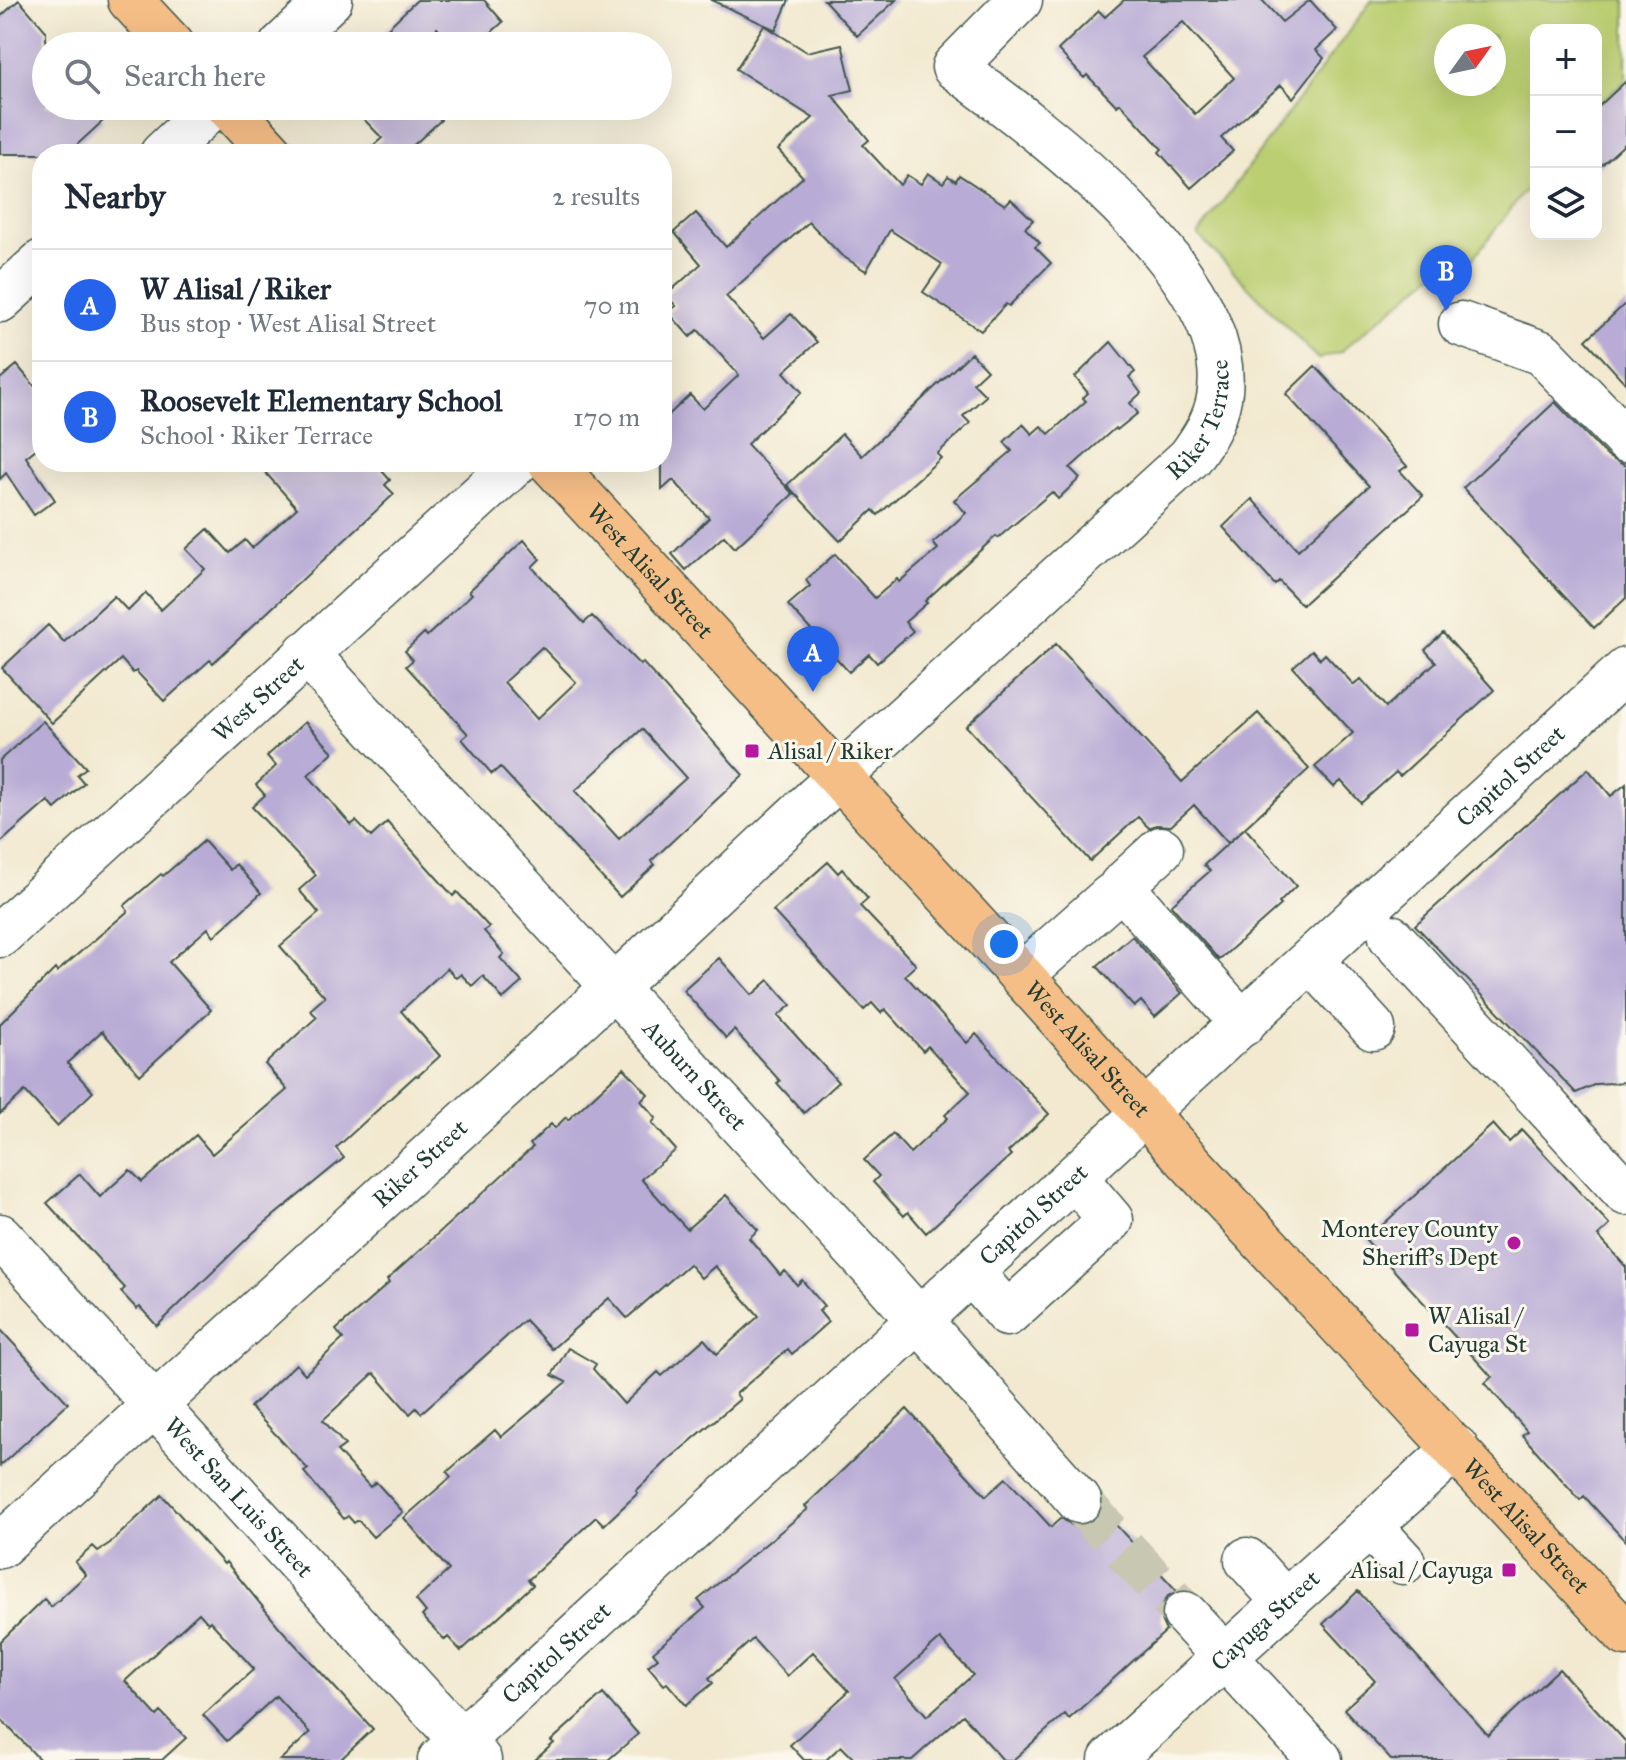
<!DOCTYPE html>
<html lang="en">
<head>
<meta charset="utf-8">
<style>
	:root { --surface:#fff; --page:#f6f6f7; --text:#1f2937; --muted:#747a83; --line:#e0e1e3; --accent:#2563eb }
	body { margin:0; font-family:"IM FELL Great Primer",serif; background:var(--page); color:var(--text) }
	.controls { position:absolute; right:24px; top:24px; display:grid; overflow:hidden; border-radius:16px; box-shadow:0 8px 32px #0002 }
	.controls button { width:72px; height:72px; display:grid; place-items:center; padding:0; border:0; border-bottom:2px solid var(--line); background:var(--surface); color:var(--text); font:40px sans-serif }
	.compass { position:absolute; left:1434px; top:24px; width:72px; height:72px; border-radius:50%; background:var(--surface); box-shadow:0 8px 32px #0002; rotate:57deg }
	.you { position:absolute; left:1004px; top:944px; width:28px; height:28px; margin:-20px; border:6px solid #fff; border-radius:50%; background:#1a73e8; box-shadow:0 0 0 12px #1a73e833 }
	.badge { display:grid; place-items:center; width:52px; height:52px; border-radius:50%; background:var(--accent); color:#fff; font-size:26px; font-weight:700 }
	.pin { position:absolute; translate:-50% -66px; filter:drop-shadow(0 2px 4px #0008) }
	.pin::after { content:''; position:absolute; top:42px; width:28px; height:24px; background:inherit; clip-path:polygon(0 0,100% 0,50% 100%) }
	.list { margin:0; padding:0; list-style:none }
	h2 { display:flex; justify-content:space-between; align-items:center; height:104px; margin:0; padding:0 32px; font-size:34px }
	h2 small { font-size:26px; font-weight:400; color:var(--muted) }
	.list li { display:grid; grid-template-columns:52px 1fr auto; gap:24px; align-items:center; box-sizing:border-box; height:112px; padding:0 32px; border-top:2px solid var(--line) }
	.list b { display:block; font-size:30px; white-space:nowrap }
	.list p { margin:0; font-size:26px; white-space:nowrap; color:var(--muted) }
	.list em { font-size:26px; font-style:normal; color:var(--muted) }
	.icon { flex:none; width:44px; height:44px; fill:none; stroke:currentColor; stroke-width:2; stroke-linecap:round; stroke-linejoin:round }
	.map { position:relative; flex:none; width:1626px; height:1760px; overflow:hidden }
	.search { position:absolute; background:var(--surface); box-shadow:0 8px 32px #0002; left:32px; top:32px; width:640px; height:88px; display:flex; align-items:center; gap:20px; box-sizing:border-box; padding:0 28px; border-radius:44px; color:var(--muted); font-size:30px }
	.panel { position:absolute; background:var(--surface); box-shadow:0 8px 32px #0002; left:32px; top:144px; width:640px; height:328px; border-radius:32px }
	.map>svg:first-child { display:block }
	.green { fill:#bbce71; stroke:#6d8652; stroke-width:2; fill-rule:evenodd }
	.building { fill:#b8abd5; fill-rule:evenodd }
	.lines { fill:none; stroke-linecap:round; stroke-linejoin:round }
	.minor-tunnel { stroke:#c8c7b1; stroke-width:44; stroke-dasharray:44 22; stroke-linecap:butt }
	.minor-casing { stroke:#3f574b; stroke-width:47 }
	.major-casing { stroke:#3f574b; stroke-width:47 }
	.minor { stroke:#fff; stroke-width:44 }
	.major { stroke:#f6be87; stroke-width:44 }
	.poi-dot { fill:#b5179e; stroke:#fbf7ec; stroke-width:3 }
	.labels { text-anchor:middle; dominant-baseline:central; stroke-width:6; stroke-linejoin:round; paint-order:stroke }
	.street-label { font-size:24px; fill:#1f3d34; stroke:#fbf7ec }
	.poi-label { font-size:24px; fill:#1f3d34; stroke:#fbf7ec; text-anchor:start }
</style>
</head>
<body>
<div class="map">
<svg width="1626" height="1760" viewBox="0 0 1626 1760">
	<rect width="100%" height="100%" fill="#fbf7ec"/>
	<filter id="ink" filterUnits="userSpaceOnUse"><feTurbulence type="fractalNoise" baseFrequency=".0125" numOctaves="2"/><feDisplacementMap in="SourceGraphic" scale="16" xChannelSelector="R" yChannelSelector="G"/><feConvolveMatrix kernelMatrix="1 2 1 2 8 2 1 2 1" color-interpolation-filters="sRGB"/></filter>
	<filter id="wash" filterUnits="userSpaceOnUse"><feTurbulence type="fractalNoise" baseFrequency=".006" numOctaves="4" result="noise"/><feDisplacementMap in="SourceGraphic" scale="32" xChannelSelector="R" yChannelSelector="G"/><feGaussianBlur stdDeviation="1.8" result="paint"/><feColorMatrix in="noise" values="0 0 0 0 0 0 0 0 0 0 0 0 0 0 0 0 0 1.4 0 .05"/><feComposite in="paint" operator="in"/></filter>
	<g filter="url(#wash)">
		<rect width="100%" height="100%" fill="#f2e9d0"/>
		<path class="green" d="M1372,0H1626V79L1596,106V30H1536V176L1453,285L1436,272L1340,352L1318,359L1198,235ZM1446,36H1494V84H1446Z"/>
		<g id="blocks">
			<path class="building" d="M19,0L46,31V106H91L103,121L67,154H0V17Z
				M417,0H484L503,22L476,46H454L437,28L417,46H369Z
				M711,0H789L776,30Z
				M824,0H896L857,36Z
				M1124,0H1262L1282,22L1310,0L1337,30L1316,50L1324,58L1293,98L1281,85L1221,138L1233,151L1191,188L1159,152L1162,149L1120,103L1117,106L1087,75L1084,78L1058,50L1099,11L1105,17ZM1183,22L1234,78L1195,114L1142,57Z
				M764,25L807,52L842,44L853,90L832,95L869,140L863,145L900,185L907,175L921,184L928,173L943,183L948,176L956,181L959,175L1005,205L1011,199L1033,220L1025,228L1040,243L1035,247L1051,263L1009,306L1006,304L981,331L923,292L942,264L890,230L866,271L841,255L809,222L726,296L764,338L791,314L817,342L784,372L802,392L747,444L793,494L735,548L724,536L686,570L672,554L709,518L673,480L662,490V421L690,395L703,409L739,375L698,330L690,337L668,312L676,306L666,295L701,264L674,232L696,213L726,247L803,177L778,150L813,118L736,69Z
				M1626,81V143L1596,170V109Z
				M351,106H428L441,120L404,154H364L382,138Z
				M1626,303V384L1586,340Z
				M1111,342L1135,372L1129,377L1141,393L1130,403L1138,413L1117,430L1115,428L1070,468L1080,478L1058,499L1052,492L998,538L996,536L925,601L927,603L905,622L913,631L877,663L869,654L849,672L788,605L810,586L806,580L835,554L875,598L897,579L899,582L938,549L933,543L966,513L954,500L1012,451L1004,442L1023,424L1032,434L1041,426L1049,434L1086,401L1083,398L1088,393L1075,377Z
				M971,353L987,370L973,383L986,396L963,416L970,423L937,454L941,458L878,515L873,510L840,541L787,485L842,434L862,456Z
				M17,365L42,395V444L26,457L55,500L34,515L6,473L0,479V379Z
				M1315,366L1407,466L1400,471L1423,496L1302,605L1279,581L1275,585L1223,527L1252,499L1298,550L1369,486L1286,394Z
				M1555,402L1608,457L1626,466V598L1594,628L1463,488Z
				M256,462H374L390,480L385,485L394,494L213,663L210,660L164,701L136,671L133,673L121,659L52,723L2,668L48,625L64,642L114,596L128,611L146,593L161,610L205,569L186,549L208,529L230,553L245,540L252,548L297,508Z
				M524,540L540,559L532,567L584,623L592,616L640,665L643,663L743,775L651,861L655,865L620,897L500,767L492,774L462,739L468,734L406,666L413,660L405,651L424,633L427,636L472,594L469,591ZM542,647L576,682L537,719L504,682ZM642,729L686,778L619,839L575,791Z
				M1443,633L1494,690L1400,776L1396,772L1361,803L1341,781L1334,787L1315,767L1353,733L1293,667L1312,650L1320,659L1325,654L1354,685L1361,679L1386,707L1436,662L1425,650Z
				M1056,644L1182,782L1258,713L1309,769L1228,843L1194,805L1171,826L1156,825L1149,828L1138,817L1090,861L966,726Z
				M43,721L86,768L77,775L84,783L55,809L48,801L0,843V760Z
				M305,722L333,752L308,775L351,825L356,821L371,837L387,822L453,896L457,892L489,927L484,931L504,954L500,958L522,982L503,999L483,976L472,986L461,974L456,978L447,968L401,1011L440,1056L418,1076L416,1075L336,1148L344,1158L255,1231L157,1326L140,1307L137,1309L121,1292L125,1288L47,1203L80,1174L100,1197L130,1170L142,1182L196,1135L212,1154L287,1090L265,1064L317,1017L310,1010L325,997L280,946L319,913L299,890L316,875L252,807L265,795L256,785L276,766L267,756Z
				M1588,769L1611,796L1626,784V1082L1596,1084L1576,1093L1415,925Z
				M1245,828L1296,886L1279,903L1281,905L1219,960L1171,905L1210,871L1204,865Z
				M204,841L230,870L236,864L261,893L214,936L208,928L169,962L211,1010L140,1075L102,1031L67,1063L93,1092L57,1126L25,1091L0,1114V1024L55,969L57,972L128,911L124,906L161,874L163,876Z
				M828,862L838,873L842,869L868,899L860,906L916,965L905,975L967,1043L976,1034L1049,1114L1008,1152L1011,1155L926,1233L908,1212L904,1216L873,1182L879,1176L864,1160L893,1134L910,1153L948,1118L945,1115L970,1092L928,1046L923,1051L885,1009L881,1013L872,1003L864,1010L773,911Z
				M1132,936L1182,993L1155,1017L1141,1001L1134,1007L1097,966Z
				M719,958L752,995L769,980L791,1005L778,1016L838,1082L804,1113L777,1083L780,1081L734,1030L726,1038L683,990Z
				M624,1068L648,1094L641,1101L656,1118L652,1123L676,1150L641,1179L687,1229L726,1195L758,1230L749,1238L780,1275L785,1271L797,1285L802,1280L824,1306L819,1311L828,1322L792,1354L788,1349L736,1394L740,1399L667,1461L636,1491L638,1493L604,1525L596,1517L528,1580L533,1585L461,1651L448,1637L445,1640L422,1616L426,1612L416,1600L449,1570L404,1518L451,1477L447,1472L495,1430L501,1437L566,1382L552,1375L568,1348L596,1364L593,1369L624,1404L658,1372L662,1376L704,1339L717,1354L759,1316L715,1266L701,1278L689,1264L627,1318L609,1298L552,1349L525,1320L421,1413L416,1408L410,1414L374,1373L323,1420L345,1445L337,1451L370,1487L376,1482L403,1512L373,1537L358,1520L354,1523L348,1516L344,1519L304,1472L308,1469L250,1407L296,1364L305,1374L343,1339L336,1330L389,1283L387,1280L533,1147L530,1144L551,1124L555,1128L566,1117L568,1120Z
				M1493,1124L1509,1142L1522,1130L1610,1225L1598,1236L1626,1267V1542L1584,1496L1580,1500L1522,1435L1527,1431L1485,1383L1492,1377L1366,1240Z
				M0,1329L68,1403L0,1466Z
				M907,1409L986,1496L1006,1478L1051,1527L1061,1518L1072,1525H1085L1096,1519L1102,1510L1177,1591L1168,1596L1161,1607V1620L1166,1631L1069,1719L1065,1714L1013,1760H1003L963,1715L912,1760H855L841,1746L826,1760H804L790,1745L849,1691L813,1652L787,1676L753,1639L709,1678L713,1683L686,1705L667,1683L664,1685L648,1666L658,1658L653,1652L705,1608L698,1600L808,1509L805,1506ZM940,1639L973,1675L927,1716L895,1679Z
				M162,1495L224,1564L226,1562L280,1628L373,1729L340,1760H280L310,1733L276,1696L227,1741L203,1715L254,1669L210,1621L208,1623L199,1613L125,1681L157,1716L161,1712L186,1738L162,1760H40L0,1718V1642L44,1599L51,1607L86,1575L75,1562L93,1546L98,1551L110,1543Z
				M1358,1591L1488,1735L1559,1669L1626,1742V1760H1391L1344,1709L1375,1681L1323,1624Z
				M603,1694L638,1734L608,1760H535L554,1743L551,1741Z"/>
		</g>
	</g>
	<g filter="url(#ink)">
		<use href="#blocks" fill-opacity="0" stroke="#3f574b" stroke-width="2"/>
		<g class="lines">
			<path class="minor-tunnel" d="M1079,1501L1185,1614"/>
			<g class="minor-casing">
				<g id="minor">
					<path d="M281,46L330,0"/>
					<path d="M162,154L213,106"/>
					<path d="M0,300L42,262"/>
					<path d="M1461,324L1542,353L1626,440"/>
					<path id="s1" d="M306,653L888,1285L1079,1501"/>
					<path d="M1161,849L1121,886L1243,1024"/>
					<path id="s2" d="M0,935L517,462"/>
					<path d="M1391,937L1626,1193"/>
					<path d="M1312,961L1373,1028"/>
					<path d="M1022,975L1111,896"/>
					<path id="s3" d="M0,1236L479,1760"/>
					<path d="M972,1273L1007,1314L1111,1220L1075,1178"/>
					<path d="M1370,1526L1403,1562"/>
					<path id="s4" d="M0,1546L614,987L793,819L1190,457C1203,439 1215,421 1219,398C1241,278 1040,129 954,67L1020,0"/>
					<path d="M1247,1560L1284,1601"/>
					<path d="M1185,1614L1320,1760"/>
					<path id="s5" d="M440,1760L1626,670"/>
					<path id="s6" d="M1111,1760L1456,1448"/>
				</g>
			</g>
			<g class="major-casing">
				<g id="major">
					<path d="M130,0L173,46"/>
					<path d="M228,106L272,154"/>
					<path id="s7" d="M550,462L980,930L1172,1143L1626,1634"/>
				</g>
			</g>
			<use href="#minor" class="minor"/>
			<use href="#major" class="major"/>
		</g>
	</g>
	<g class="poi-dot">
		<rect x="744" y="743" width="16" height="16" rx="4"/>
		<circle cx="1514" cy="1243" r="8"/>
		<rect x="1404" y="1322" width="16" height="16" rx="4"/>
		<rect x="1501" y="1562" width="16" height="16" rx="4"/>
	</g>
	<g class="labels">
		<g class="street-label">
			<text stroke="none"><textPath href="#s4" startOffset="1652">Riker Terrace</textPath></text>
			<text stroke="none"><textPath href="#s7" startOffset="148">West Alisal Street</textPath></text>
			<text stroke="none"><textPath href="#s2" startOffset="350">West Street</textPath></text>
			<text stroke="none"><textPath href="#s5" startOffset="1454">Capitol Street</textPath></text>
			<text stroke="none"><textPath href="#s7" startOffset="796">West Alisal Street</textPath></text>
			<text stroke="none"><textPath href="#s1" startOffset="574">Auburn Street</textPath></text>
			<text stroke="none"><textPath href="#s4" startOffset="568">Riker Street</textPath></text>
			<text stroke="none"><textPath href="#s5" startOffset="806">Capitol Street</textPath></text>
			<text stroke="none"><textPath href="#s3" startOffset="354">West San Luis Street</textPath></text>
			<text stroke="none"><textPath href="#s7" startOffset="1444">West Alisal Street</textPath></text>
			<text stroke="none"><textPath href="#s6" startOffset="208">Cayuga Street</textPath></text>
			<text stroke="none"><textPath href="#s5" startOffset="158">Capitol Street</textPath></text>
		</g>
		<g class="poi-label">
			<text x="768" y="751">Alisal / Riker</text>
			<text x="1498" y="1229" text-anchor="end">Monterey County<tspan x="1498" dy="28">Sheriff's Dept</tspan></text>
			<text x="1428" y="1316">W Alisal /<tspan x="1428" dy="28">Cayuga St</tspan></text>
			<text x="1493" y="1570" text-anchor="end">Alisal / Cayuga</text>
		</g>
	</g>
</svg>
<div class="controls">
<button>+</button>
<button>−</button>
<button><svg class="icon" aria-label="layers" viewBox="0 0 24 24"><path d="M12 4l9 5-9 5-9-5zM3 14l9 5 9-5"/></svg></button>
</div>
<svg class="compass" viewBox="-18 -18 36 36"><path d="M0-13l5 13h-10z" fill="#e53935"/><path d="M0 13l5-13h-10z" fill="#747a83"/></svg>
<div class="you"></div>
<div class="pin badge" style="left:813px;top:692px">A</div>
<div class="pin badge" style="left:1446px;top:311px">B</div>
<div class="search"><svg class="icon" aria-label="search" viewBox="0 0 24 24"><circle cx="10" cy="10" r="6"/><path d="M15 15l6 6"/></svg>Search here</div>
<section class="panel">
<h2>Nearby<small>2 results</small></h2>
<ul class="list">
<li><span class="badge">A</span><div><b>W Alisal / Riker</b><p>Bus stop · West Alisal Street</p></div><em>70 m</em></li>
<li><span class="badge">B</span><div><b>Roosevelt Elementary School</b><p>School · Riker Terrace</p></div><em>170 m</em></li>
</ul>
</section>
</div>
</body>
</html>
